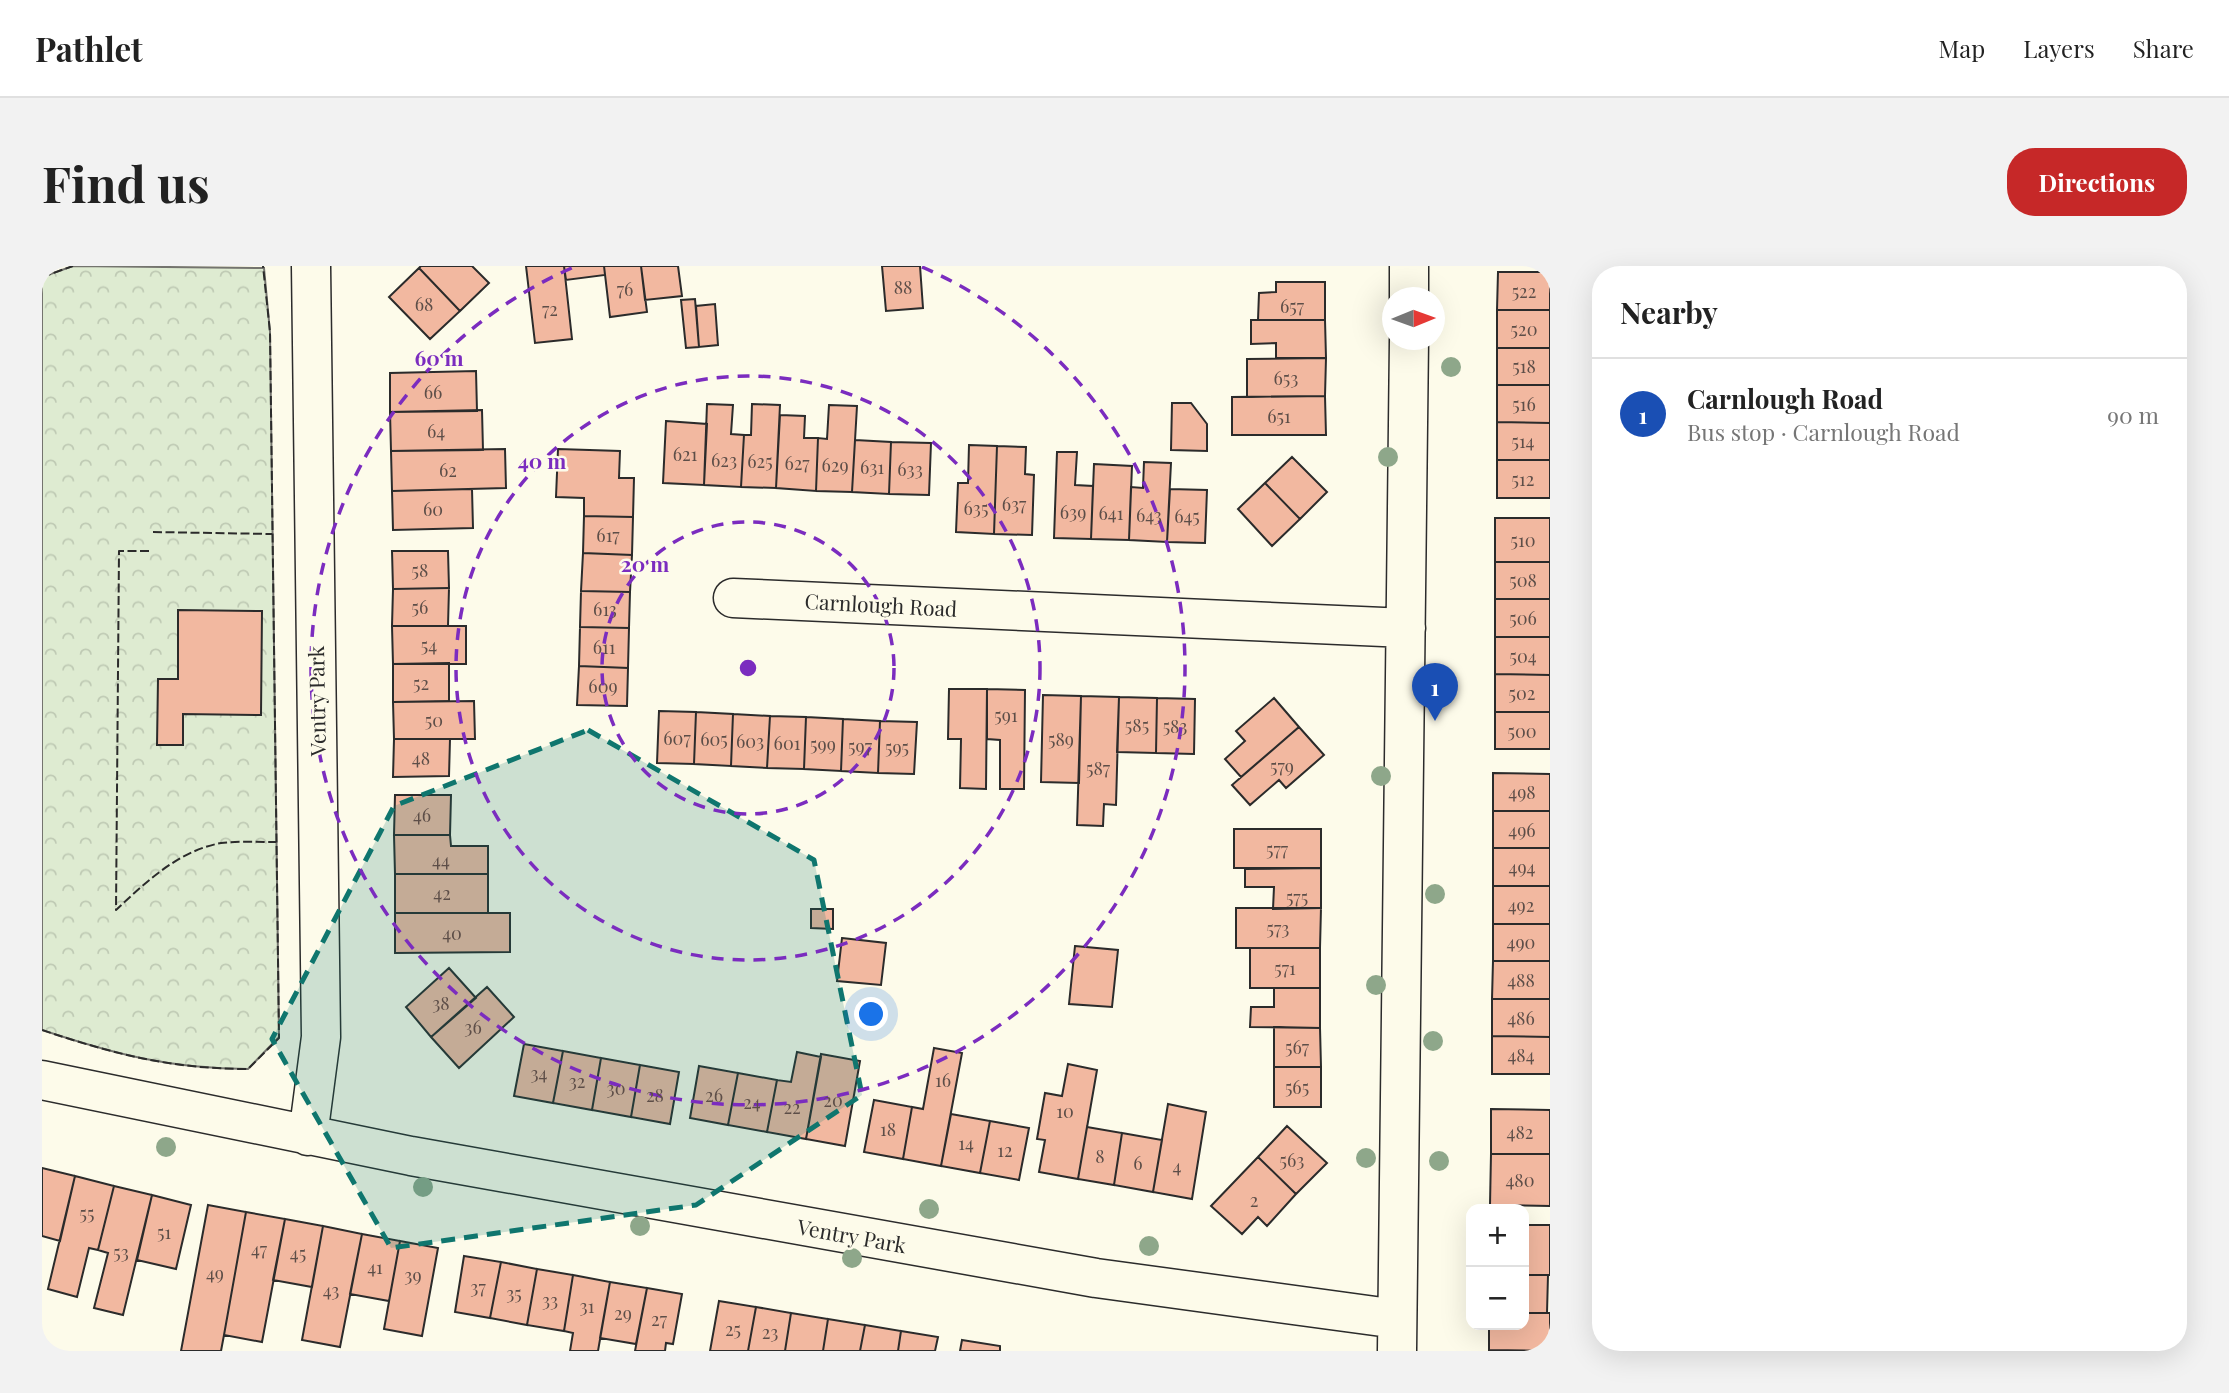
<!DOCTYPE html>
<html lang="en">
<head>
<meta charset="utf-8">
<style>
	:root { --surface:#fff; --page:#f2f2f2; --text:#222; --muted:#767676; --line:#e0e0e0; --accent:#c62828 }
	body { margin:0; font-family:"Playfair Display",serif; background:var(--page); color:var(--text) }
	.controls { position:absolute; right:21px; bottom:21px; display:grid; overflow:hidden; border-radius:14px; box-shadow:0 7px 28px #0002 }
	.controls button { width:63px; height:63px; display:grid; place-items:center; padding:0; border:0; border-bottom:2px solid var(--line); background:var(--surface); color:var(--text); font:35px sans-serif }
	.compass { position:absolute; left:1340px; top:21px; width:63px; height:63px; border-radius:50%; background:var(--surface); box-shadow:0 7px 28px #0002; rotate:89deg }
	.you { position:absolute; left:830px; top:749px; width:24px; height:24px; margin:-18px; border:5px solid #fff; border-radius:50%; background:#1a73e8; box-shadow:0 0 0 10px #1a73e833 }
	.badge { display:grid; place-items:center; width:46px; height:46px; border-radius:50%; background:var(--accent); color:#fff; font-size:23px; font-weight:700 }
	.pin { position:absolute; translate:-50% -58px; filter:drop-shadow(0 2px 4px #0008) }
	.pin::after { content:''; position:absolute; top:37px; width:24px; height:21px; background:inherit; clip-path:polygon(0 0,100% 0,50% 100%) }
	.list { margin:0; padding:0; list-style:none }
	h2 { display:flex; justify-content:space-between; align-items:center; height:91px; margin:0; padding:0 28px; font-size:30px }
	h2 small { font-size:23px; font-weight:400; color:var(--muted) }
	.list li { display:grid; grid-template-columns:46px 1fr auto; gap:21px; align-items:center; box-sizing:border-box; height:112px; padding:0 28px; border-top:2px solid var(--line) }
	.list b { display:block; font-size:26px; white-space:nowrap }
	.list p { margin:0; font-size:23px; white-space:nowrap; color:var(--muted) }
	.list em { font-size:23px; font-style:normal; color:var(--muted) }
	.map { position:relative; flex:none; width:1508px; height:1085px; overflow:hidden; border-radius:28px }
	header { display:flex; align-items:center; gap:42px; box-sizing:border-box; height:98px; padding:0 35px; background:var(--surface); border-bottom:2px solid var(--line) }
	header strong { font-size:33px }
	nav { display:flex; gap:38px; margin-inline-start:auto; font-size:24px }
	.intro { display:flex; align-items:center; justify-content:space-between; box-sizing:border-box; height:168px; padding:0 42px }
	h1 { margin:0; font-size:49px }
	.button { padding:18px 32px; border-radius:28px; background:var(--accent); color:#fff; font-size:24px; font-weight:700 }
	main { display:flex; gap:42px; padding:0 42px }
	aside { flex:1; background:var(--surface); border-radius:28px; box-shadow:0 7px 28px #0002 }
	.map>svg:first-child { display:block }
	.park { fill:url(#park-crowns); stroke:#74746e; stroke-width:2 }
	.building { fill:#f2b8a0; stroke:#2b2b2b; stroke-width:2 }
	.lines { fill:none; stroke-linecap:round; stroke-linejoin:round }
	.minor-casing { stroke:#2b2b2b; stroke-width:41 }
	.minor { stroke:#fdfbea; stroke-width:38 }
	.fence { stroke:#2b2b2b; stroke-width:2; stroke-dasharray:9 3.5; stroke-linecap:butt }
	.tree { fill:#8ea78a }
	.marked { fill:#0f766e; fill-opacity:0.2; stroke:#0f766e; stroke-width:5; stroke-dasharray:14 9; stroke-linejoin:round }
	.ring { fill:none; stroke:#7b2cbf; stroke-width:3.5; stroke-dasharray:12 9 }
	.labels { text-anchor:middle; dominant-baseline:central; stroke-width:5; stroke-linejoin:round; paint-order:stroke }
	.number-label { font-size:18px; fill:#5d4e48 }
	.street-label { font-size:21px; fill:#2b2b2b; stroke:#fdfbea }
	.centre { fill:#7b2cbf; stroke:#fdfbea; stroke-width:3.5 }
	.ring-label { font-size:21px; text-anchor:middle; font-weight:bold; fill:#7b2cbf; stroke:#fdfbea; stroke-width:5; stroke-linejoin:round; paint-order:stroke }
</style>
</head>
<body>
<header>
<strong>Pathlet</strong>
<nav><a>Map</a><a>Layers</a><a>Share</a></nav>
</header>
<div class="intro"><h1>Find us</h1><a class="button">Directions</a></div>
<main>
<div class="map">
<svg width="1508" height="1085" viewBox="0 0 1508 1085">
	<defs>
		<pattern id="park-crowns" width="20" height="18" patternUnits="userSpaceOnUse" patternTransform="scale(1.75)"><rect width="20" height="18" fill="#deebd1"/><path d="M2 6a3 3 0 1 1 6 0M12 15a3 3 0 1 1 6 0" fill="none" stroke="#bfcab4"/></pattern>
	</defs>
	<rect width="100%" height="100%" fill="#fdfbea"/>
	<path class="park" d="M31,0L222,2L228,66L237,771L206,803C129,803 72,788 0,764V11Z"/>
	<path class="building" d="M379,0H430L447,17L418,45L377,2Z
		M484,0H522L530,73L493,77Z
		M522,0H562L563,9L524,14Z
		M562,0H599L605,46L568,51Z
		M599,0H636L640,30L603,34Z
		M840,0H878L881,42L844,45Z
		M377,2L418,45L388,73L347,31Z
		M1456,6H1508V44H1455Z
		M1234,16H1283V54H1216L1217,27L1234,26Z
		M653,33L657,81L644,82L639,34Z
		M673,38L676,79L657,81L654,40Z
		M1455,44H1508V82H1455Z
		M1209,54H1283L1284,92H1234V77L1209,78Z
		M1455,82H1508V119H1455Z
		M1284,92L1283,130L1205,131V93Z
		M434,105L435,145L348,146V107Z
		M1455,119H1508V157L1455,156Z
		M1283,130L1284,169H1190V131Z
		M1130,137H1149L1165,158V185L1129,184Z
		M665,138L691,139L689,168L702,169L699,221L662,219Z
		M710,138L738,139L734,222L699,221L702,169H709Z
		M787,139L815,140L810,226L774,225L776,172L785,173Z
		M440,144L441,184L349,185L348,146Z
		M738,149L763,150L762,172H776L774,225L734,222Z
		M624,155L665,158L662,219L621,217Z
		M1455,156L1508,157V194H1455Z
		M813,174L849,176L847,228L810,226Z
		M849,176L889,177L887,229L847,228Z
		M927,179L955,180L952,268L914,266L916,217H926Z
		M955,180L984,181L983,208L992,209L990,269L952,268Z
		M463,183L464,222L350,225L349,185Z
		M516,183L578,185L577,212H592L591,251L542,250V232L514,231Z
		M1015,186H1035L1033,219L1051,220L1049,273L1012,272Z
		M1250,191L1285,226L1258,253L1223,217Z
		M1455,194H1508V232H1455Z
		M1102,196L1129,197L1125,276L1087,274L1089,221L1101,222Z
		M1052,198L1090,200L1087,274L1049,273Z
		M1223,217L1258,253L1230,280L1196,243Z
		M430,223L431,262L351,264L350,225Z
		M1128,223L1165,224L1163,277L1125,276Z
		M542,250L591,251L590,289L541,287Z
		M1453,252H1508V296H1453Z
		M350,285H406L407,322L351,323Z
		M541,287L590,289L588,326L539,325Z
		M1453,296H1508V333H1453Z
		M407,322L406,360H350L351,323Z
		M539,325L588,326L587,362L538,361Z
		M1453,333H1508V371H1453Z
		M136,344L220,345L219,449L141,448V479H115L116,413H136Z
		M350,360H424V398H351Z
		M538,361L587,362L586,402L537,400Z
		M1453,371H1508V409L1453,408Z
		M407,397V435L351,436V398Z
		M537,400L586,402L585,440L535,439Z
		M1453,408L1508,409V446H1453Z
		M907,423H945L944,523L918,522L919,473H906Z
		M945,423L983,424L982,523H958V474L945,473Z
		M1001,429L1039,430L1037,517L999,516Z
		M1039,430L1077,431L1074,539L1062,538L1061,560L1035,559Z
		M1077,431L1115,432L1114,487L1075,486Z
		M1115,432L1153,433L1152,488L1114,487Z
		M1232,432L1257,461L1199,511L1183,493L1203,475L1194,465Z
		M432,435L433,473H352L351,436Z
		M617,445L654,446L652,498L615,497Z
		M654,446L691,448L689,500L652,498Z
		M1453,446H1508V483H1453Z
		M691,448L728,450L725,502L689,500Z
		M728,450L764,451L762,503L725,502Z
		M764,451L801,453L799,505L762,503Z
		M801,453L838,455L836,507L799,505Z
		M838,455L875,456L872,508L836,507Z
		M1257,461L1282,489L1244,522L1237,514L1208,539L1190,519Z
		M352,473H408L407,510L351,511Z
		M1451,507L1508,508V545H1451Z
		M353,529H409L408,569H352Z
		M1451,545H1508V582H1451Z
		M1192,563H1279V602H1192Z
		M352,569H408L409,580H446V608H353Z
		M1451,582H1508V620H1451Z
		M1279,602V642L1231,643L1232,621H1203V603Z
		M353,608H446V647H353Z
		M1451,620H1508V658H1451Z
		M1194,642H1279L1278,682H1194Z
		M769,643H791V663L769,662Z
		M353,647H468V686L353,687Z
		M1451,658H1508V695H1451Z
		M800,672L844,677L839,719L795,715Z
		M1033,680L1076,684L1070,741L1027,738Z
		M1208,682H1278V722H1208Z
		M1451,695H1508V733H1450Z
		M407,702L434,732L389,771L364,741Z
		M445,721L472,751L417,802L389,771Z
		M1232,722H1278V762L1208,761L1209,741H1232Z
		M1450,733H1508V771L1450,770Z
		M1232,761L1278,762L1279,801H1232Z
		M1450,770L1508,771V808H1450Z
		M482,778L521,785L511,837L472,830Z
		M892,782L920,787L899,900L861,893L870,841L881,843Z
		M521,785L559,792L550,844L511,837Z
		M755,786L779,791L764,873L725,866L735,814L749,816Z
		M779,788L818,795L803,880L764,873Z
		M559,792L598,799L589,851L550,844Z
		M1026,798L1055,804L1036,913L997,906L1003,874L995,873L1003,827L1020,830Z
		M598,799L637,806L628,858L589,851Z
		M657,800L696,807L686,859L648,852Z
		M1232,801H1279V841H1232Z
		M696,807L735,814L725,866L686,859Z
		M832,834L870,841L861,893L822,886Z
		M1126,838L1164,846L1150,933L1111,926Z
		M1449,843L1508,844V888H1449Z
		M909,848L948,855L938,907L899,900Z
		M948,855L987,862L977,914L938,907Z
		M1245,860L1285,897L1254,928L1216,891Z
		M1045,861L1080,867L1072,919L1036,913Z
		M1080,867L1120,874L1111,926L1072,919Z
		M1449,888H1508V940L1448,939Z
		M1216,891L1254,928L1225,960L1216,951L1200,968L1169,940Z
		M0,902L33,910L18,975L0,970Z
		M33,910L72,920L56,984L47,982L35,1031L6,1023Z
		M72,920L110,929L81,1049L52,1042L66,987L56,984Z
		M110,929L149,939L134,1003L95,994Z
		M166,939L204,946L182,1069L179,1085H139Z
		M204,946L243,953L220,1076L182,1069Z
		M243,953L281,960L270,1021L231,1014Z
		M1482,959H1508V1009H1482Z
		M281,960L320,968L298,1081L260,1074Z
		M320,968L358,975L347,1035L308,1028Z
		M358,975L396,982L380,1070L342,1063Z
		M422,990L459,996L448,1052L413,1046Z
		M459,996L495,1003L485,1059L448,1052Z
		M495,1003L531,1009L522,1065L485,1059Z
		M531,1009L568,1016L556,1085H528L531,1067L522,1065Z
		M1482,1009H1506L1505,1047H1482Z
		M568,1016L605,1022L594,1078L558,1072Z
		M605,1022L640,1028L631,1078L624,1077L623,1085H593Z
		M677,1035L714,1041L706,1085H668Z
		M714,1041L749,1047L743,1085H706Z
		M749,1047L786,1053L781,1085H743Z
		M1482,1047H1508V1085L1447,1084V1059H1482Z
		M786,1053L823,1059L818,1085H781Z
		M823,1059L859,1065L856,1085H818Z
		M859,1065L896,1071L893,1085H856Z
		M920,1074L958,1080V1085H918Z"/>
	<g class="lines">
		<g class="minor-casing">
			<path id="minor" d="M1367,0V32
				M691,332L1364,362
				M0,814L369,890L1054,1012L1355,1053
				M266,870L279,771L269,0
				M1355,1085L1367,74"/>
		</g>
		<use href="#minor" class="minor"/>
		<path class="fence" d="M0,11L31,0
			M111,266L230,268
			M107,285H77L74,644C104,616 136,585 179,577C197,575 216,576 234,576
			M0,764C72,788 129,803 206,803L237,772L228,66L221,0"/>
	</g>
	<g class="tree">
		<circle cx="1409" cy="101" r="10"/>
		<circle cx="1346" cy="191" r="10"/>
		<circle cx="1339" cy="510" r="10"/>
		<circle cx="1393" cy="628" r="10"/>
		<circle cx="1334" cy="719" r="10"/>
		<circle cx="1391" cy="775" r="10"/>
		<circle cx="124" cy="881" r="10"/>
		<circle cx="1324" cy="892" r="10"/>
		<circle cx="1397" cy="895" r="10"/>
		<circle cx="381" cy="921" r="10"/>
		<circle cx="887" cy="943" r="10"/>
		<circle cx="598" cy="960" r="10"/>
		<circle cx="1107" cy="980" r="10"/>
		<circle cx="810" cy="992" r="10"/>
	</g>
	<path class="marked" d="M546,464L772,594L820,829L654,939L349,982L230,773L352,540Z"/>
	<g class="ring">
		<circle cx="706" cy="402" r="146"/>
		<circle cx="706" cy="402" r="292"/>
		<path d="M880 1A437 437 0 1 1 532 1"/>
	</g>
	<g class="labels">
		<g class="number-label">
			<text x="861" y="21">88</text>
			<text x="583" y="23">76</text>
			<text x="1482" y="25">522</text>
			<text x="382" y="38">68</text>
			<text x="1250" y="40">657</text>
			<text x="508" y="43">72</text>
			<text x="1482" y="63">520</text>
			<text x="1482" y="100">518</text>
			<text x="1244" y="112">653</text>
			<text x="391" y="126">66</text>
			<text x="1482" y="138">516</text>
			<text x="1237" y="150">651</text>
			<text x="394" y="165">64</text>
			<text x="1481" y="175">514</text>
			<text x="643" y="188">621</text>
			<text x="682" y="194">623</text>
			<text x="718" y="195">625</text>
			<text x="755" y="197">627</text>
			<text x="793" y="199">629</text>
			<text x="830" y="201">631</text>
			<text x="868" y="203">633</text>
			<text x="406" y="204">62</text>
			<text x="1481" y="213">512</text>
			<text x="972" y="238">637</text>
			<text x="934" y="242">635</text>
			<text x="391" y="243">60</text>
			<text x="1031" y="246">639</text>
			<text x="1069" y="247">641</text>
			<text x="1107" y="249">643</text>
			<text x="1145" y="250">645</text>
			<text x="566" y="269">617</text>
			<text x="1481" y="274">510</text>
			<text x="378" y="304">58</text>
			<text x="1481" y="314">508</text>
			<text x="378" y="341">56</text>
			<text x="563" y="343">613</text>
			<text x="1481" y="352">506</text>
			<text x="387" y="379">54</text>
			<text x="562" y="381">611</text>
			<text x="1481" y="390">504</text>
			<text x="379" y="417">52</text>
			<text x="561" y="420">609</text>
			<text x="1480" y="427">502</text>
			<text x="964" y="449">591</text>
			<text x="392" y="454">50</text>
			<text x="1095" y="459">585</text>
			<text x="1133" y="460">583</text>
			<text x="1480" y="465">500</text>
			<text x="635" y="472">607</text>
			<text x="672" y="473">605</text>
			<text x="1019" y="473">589</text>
			<text x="708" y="475">603</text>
			<text x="745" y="477">601</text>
			<text x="781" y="478">599</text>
			<text x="818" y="480">597</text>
			<text x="855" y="481">595</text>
			<text x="379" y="492">48</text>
			<text x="1240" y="500">579</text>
			<text x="1056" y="502">587</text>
			<text x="1480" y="526">498</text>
			<text x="380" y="549">46</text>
			<text x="1480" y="564">496</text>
			<text x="1235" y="583">577</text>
			<text x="399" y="594">44</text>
			<text x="1480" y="601">494</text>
			<text x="400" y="627">42</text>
			<text x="1255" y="631">575</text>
			<text x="1479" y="639">492</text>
			<text x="1236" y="662">573</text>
			<text x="410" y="667">40</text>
			<text x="1479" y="676">490</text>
			<text x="1243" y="702">571</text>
			<text x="1479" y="714">488</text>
			<text x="399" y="737">38</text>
			<text x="1479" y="752">486</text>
			<text x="431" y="761">36</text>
			<text x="1255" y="781">567</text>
			<text x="1479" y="789">484</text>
			<text x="497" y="807">34</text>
			<text x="901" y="814">16</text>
			<text x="535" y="815">32</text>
			<text x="1255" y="821">565</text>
			<text x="574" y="822">30</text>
			<text x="613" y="829">28</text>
			<text x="672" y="829">26</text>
			<text x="791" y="834">20</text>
			<text x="710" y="836">24</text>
			<text x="750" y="841">22</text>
			<text x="1023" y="845">10</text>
			<text x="846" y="863">18</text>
			<text x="1478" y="866">482</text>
			<text x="924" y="877">14</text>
			<text x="963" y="884">12</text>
			<text x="1058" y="890">8</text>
			<text x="1250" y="894">563</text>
			<text x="1096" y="897">6</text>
			<text x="1135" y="900">4</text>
			<text x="1478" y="914">480</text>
			<text x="1212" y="934">2</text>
			<text x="45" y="947">55</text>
			<text x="122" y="966">51</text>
			<text x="217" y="983">47</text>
			<text x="79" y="986">53</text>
			<text x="256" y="987">45</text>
			<text x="333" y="1001">41</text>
			<text x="173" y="1007">49</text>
			<text x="371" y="1009">39</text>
			<text x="436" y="1021">37</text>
			<text x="289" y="1024">43</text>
			<text x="472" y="1027">35</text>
			<text x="508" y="1034">33</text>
			<text x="545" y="1040">31</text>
			<text x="581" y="1047">29</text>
			<text x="617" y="1053">27</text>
			<text x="691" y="1063">25</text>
			<text x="728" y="1066">23</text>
		</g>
		<g class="street-label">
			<text transform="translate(839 338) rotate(3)">Carnlough Road</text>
			<text transform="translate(274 435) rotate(-91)">Ventry Park</text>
			<text transform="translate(810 969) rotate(10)">Ventry Park</text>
		</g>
	</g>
	<circle cx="706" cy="402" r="10" class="centre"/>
	<g class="ring-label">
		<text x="397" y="100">60 m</text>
		<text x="500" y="203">40 m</text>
		<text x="603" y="306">20 m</text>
	</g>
</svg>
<div class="controls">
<button>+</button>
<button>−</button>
</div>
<svg class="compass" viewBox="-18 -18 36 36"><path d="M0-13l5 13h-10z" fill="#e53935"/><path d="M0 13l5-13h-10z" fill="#767676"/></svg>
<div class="you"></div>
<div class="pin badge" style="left:1393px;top:455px;background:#1a4fb4">1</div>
</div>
<aside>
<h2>Nearby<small></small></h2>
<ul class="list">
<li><span class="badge" style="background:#1a4fb4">1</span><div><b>Carnlough Road</b><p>Bus stop · Carnlough Road</p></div><em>90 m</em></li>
</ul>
</aside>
</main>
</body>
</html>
